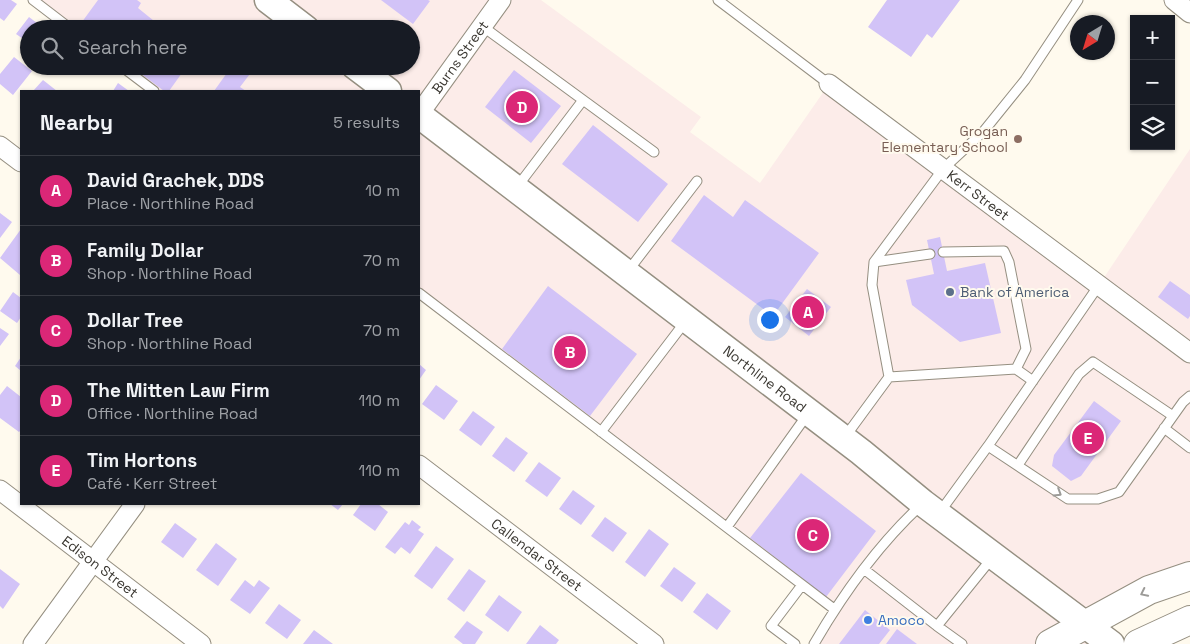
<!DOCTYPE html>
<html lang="en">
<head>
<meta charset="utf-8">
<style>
	:root { --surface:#171b24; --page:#20242c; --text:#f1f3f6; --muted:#9ea1a6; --line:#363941; --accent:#db2777 }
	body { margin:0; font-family:"Space Grotesk",sans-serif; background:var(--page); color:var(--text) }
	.controls { position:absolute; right:15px; top:15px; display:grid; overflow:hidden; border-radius:0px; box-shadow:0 1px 4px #0004 }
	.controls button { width:45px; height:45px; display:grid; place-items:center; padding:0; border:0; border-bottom:1px solid var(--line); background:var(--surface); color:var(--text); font:25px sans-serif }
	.compass { position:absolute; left:1070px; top:15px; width:45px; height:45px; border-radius:50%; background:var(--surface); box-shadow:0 1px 4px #0004; rotate:218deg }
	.you { position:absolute; left:769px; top:319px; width:18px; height:18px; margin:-12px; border:4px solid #fff; border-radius:50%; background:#1a73e8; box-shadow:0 0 0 8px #1a73e833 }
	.badge { display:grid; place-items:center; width:32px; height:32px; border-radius:50%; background:var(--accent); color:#fff; font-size:16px; font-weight:700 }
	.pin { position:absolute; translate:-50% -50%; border:2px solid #fff; box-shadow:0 1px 5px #0006 }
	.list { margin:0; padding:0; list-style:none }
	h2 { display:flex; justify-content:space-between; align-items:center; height:65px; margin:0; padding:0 20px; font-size:21px }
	h2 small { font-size:16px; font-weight:400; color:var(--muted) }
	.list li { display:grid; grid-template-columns:32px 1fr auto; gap:15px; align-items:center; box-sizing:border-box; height:70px; padding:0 20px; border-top:1px solid var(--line) }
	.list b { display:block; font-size:19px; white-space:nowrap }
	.list p { margin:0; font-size:16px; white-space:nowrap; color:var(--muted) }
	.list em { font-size:16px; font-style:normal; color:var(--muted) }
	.icon { flex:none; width:28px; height:28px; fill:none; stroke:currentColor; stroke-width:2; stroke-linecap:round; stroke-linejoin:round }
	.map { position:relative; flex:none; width:1190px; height:644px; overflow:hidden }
	.search { position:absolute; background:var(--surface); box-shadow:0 1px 4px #0004; left:20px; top:20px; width:400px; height:55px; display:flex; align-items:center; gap:12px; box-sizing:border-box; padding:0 18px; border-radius:28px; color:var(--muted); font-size:19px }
	.panel { position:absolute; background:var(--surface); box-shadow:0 1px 4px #0004; left:20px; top:90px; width:400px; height:415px; border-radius:0px }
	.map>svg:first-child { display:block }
	.commercial { fill:#fcece9 }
	.building { fill:#d2c3f7 }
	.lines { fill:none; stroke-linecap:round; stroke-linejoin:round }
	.lane-casing { stroke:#958f81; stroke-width:11 }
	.street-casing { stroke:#958f81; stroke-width:21 }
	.secondary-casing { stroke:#958f81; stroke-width:29 }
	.primary-casing { stroke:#958f81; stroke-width:30 }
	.lane { stroke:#fff; stroke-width:9 }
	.street { stroke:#fff; stroke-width:19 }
	.secondary { stroke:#fff; stroke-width:26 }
	.primary { stroke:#fff; stroke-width:28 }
	.oneway { stroke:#9c9b98 }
	.education-dot { fill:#8d6e63; stroke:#fffaee; stroke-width:2 }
	.service-dot { fill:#5c6f8a; stroke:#fffaee; stroke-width:2 }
	.shop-dot { fill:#3f7fe0; stroke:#fffaee; stroke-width:2 }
	.labels { text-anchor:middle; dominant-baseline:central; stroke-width:4; stroke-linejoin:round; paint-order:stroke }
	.street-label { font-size:14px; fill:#3a3731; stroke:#fffaee }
	.education-label { font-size:14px; fill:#785e54; stroke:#fffaee; text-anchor:end }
	.service-label { font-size:14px; fill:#4e5e75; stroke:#fffaee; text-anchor:start }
	.shop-label { font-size:14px; fill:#366cbe; stroke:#fffaee; text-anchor:start }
</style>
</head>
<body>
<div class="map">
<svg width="1190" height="644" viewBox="0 0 1190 644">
	<rect width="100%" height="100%" fill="#fffaee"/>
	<path class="commercial" d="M33,0H541L701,117L690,132L760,183L829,84L1099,285L1190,149V576L1084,624L1111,644H814L834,609L419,293V91H154L121,66H411V29H71Z"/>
	<path class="building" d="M0,0H11L17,4L4,21L0,18Z
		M98,0H137L141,3L138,8L164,29H82L79,26Z
		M381,0H428L430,1L413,24Z
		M887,0H960L932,38L927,34L911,57L868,27Z
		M29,17L45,29H29V43L16,34Z
		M14,57L32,71L13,95L0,84V74Z
		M131,66H187L169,91H164Z
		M232,66H256L240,87L246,91H214Z
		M514,70L561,106L531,143L485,107Z
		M43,80L57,91H33Z
		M118,83L129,91H113Z
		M593,125L668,184L638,222L562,164Z
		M704,195L733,217L745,200L819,253L773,316L671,241Z
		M0,213L12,222L0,238Z
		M21,229V273L20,275L0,258Z
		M940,237L947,271L985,263L1001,333L960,342L912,305L906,280L934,274L927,240Z
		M1170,281L1190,295V316L1188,319L1158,297Z
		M548,286L637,354L590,416L502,349Z
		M807,289L831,307L809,336L785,317Z
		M13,292L21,298V317L17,323L0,311Z
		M0,328L9,334L0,346Z
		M21,357V371L15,366Z
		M419,364L426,370L419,380Z
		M436,385L458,401L444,420L422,404Z
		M7,386L21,397V430L19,432L0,418V395Z
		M1094,401L1121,421L1081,476L1071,481L1052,466L1054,455Z
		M473,411L495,427L481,446L459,430Z
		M506,437L528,453L514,472L492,456Z
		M539,462L561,478L547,497L525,481Z
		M801,473L876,531L826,597L750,538Z
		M573,490L595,506L581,525L559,509Z
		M330,504H343L338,510Z
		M361,504H378L388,512L375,531L353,515Z
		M605,517L627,533L613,552L591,536Z
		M412,520L421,527L418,530L424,534L410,554L401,547L395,554L385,547L405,522L409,525Z
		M175,523L197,539L183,558L161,542Z
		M649,529L669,544L645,577L625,562Z
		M216,543L237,559L218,586L196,570Z
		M436,546L454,559L432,589L414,576Z
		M674,567L696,583L682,602L660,586Z
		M0,569L20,584L3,609L0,606Z
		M469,569L486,581L464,612L447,599Z
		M245,580L254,587L259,580L270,588L250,614L230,600Z
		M707,593L731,611L717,630L693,612Z
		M499,595L522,612L508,632L485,615Z
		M279,604L301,620L287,639L265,623Z
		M865,610L890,630L879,644H839Z
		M467,621L483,632L475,644H463L454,637Z
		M540,625L559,640L556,644H526Z
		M897,629L917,644H886Z
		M314,630L333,644H303Z"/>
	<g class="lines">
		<g class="lane-casing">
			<path id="lane" d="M33,0L71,29
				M718,0L829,84
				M482,26L654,152
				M121,66L154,91
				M517,187L583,100
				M943,252L1004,251L1009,262L1026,349L1016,369L889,377L872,285L874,262L943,169L983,132L1025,80L1078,0
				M874,262L930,254
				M628,271L697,181
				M419,293L834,609
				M1016,369L1033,381
				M1164,428L1190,448
				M601,432L685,322
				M845,437L889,377
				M988,446L1099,285
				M1018,465L1079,374L1093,362L1173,416
				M940,512L988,446L1068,499H1098L1119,492L1183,402L1190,396
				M727,527L807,415
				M865,570L937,626
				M795,644L771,626L802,585
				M814,644C843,594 879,544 921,505
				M962,644L937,626L992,558"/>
		</g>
		<g class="street-casing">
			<g id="street">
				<path d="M1174,0L1190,13"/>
				<path id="s1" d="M829,84L1190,353"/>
				<path id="s2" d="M419,114L501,0"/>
				<path d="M0,146L21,162"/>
				<path id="s3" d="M419,465L654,644"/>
				<path id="s4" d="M0,490L201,644"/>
				<path d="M33,644L135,504"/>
			</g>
		</g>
		<g class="secondary-casing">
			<g id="secondary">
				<path d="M268,0L306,29"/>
				<path d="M355,66L388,91"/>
				<path id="s5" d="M419,115L861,452L923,503L1111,644"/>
			</g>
		</g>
		<g class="primary-casing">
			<path id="primary" d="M1050,644L1149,590L1190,576
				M1138,644L1190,620"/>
		</g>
		<use href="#lane" class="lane"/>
		<use href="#street" class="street"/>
		<use href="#secondary" class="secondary"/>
		<use href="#primary" class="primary"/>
	</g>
	<defs><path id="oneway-chevron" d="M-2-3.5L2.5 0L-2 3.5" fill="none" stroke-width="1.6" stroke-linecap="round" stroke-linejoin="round" transform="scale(1.25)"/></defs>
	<g class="oneway">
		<use href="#oneway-chevron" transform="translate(1058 493) rotate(32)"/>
		<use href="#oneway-chevron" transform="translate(1144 593) rotate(154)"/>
	</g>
	<circle class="education-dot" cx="1018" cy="139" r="5"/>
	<circle class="service-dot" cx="950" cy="292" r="5"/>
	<circle class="shop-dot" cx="868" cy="620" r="5"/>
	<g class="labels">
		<g class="street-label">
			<text stroke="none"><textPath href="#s2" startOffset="70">Burns Street</textPath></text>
			<text stroke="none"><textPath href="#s1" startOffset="186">Kerr Street</textPath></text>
			<text stroke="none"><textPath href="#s5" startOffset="435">Northline Road</textPath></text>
			<text stroke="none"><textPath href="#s3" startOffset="148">Callendar Street</textPath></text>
			<text stroke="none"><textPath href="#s4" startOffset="126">Edison Street</textPath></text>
		</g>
		<g class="education-label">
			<text x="1008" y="131">Grogan<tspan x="1008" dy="16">Elementary School</tspan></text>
		</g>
		<g class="service-label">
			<text x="960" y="292">Bank of America</text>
		</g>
		<g class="shop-label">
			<text x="878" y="620">Amoco</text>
		</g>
	</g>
</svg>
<div class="controls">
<button>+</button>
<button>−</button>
<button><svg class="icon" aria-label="layers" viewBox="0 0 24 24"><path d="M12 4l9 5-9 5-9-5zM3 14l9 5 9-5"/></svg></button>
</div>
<svg class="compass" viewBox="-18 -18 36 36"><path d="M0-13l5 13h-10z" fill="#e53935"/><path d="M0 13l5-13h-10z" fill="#9ea1a6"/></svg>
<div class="you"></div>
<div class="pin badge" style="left:808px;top:312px">A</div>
<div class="pin badge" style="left:570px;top:352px">B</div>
<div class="pin badge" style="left:813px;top:535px">C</div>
<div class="pin badge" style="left:522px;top:107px">D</div>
<div class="pin badge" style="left:1088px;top:438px">E</div>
<div class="search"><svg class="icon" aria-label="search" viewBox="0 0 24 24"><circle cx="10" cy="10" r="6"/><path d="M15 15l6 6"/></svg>Search here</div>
<section class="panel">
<h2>Nearby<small>5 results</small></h2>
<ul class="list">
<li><span class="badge">A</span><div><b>David Grachek, DDS</b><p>Place · Northline Road</p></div><em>10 m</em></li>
<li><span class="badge">B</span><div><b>Family Dollar</b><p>Shop · Northline Road</p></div><em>70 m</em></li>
<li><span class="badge">C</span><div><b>Dollar Tree</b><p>Shop · Northline Road</p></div><em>70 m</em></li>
<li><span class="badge">D</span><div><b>The Mitten Law Firm</b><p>Office · Northline Road</p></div><em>110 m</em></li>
<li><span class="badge">E</span><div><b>Tim Hortons</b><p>Café · Kerr Street</p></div><em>110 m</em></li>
</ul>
</section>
</div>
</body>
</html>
